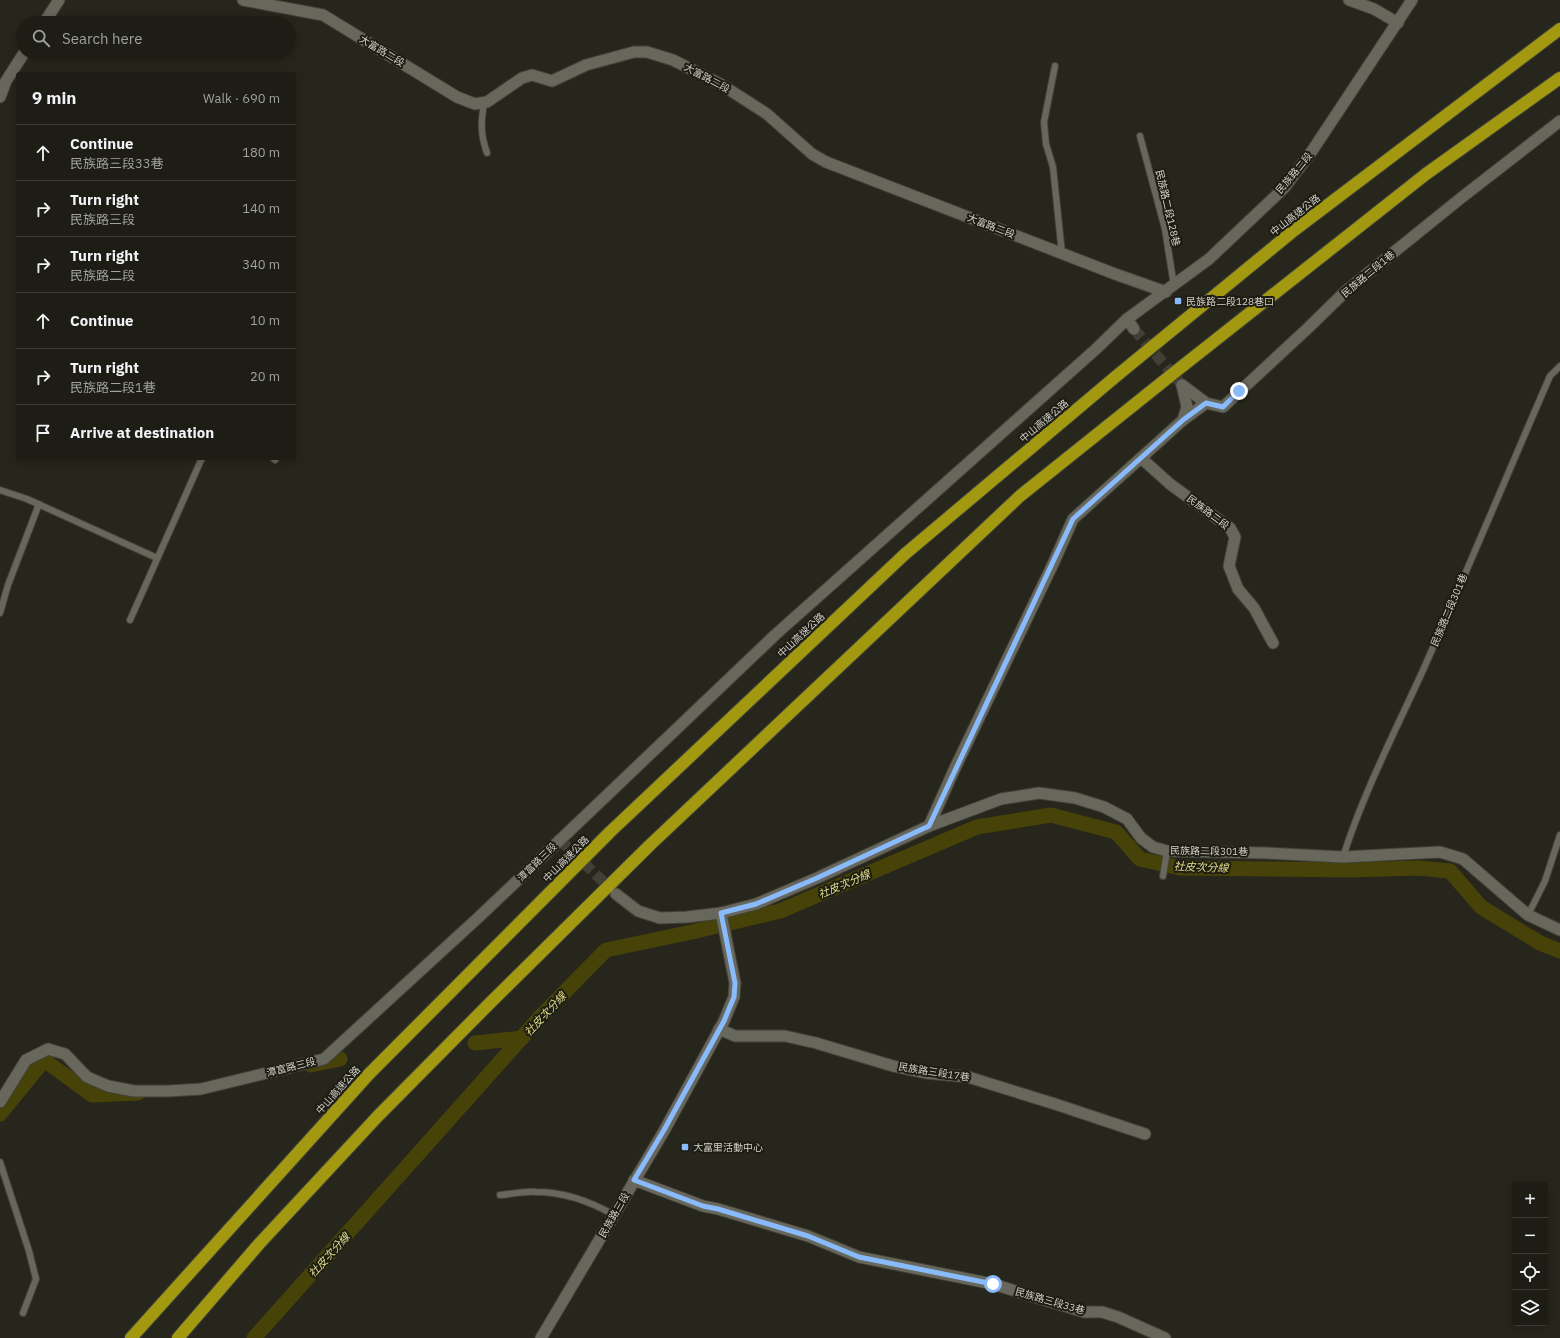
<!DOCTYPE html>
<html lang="en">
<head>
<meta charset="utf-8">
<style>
	:root { --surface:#1d1c15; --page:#2a2922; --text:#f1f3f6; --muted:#a0a1a0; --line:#3b3a34 }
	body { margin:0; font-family:"IBM Plex Sans","Noto Sans TC",sans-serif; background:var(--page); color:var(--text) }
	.controls { position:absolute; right:12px; bottom:12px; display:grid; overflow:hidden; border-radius:4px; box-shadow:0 2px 10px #0003 }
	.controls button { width:36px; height:36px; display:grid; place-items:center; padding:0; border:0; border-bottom:1px solid var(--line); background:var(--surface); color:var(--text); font:20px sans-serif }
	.stop { position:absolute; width:12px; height:12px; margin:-9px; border:3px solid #88bafc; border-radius:50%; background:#fff }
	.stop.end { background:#88bafc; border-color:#fff; box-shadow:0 1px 4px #0008 }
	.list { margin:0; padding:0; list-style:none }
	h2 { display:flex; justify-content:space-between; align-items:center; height:52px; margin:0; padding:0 16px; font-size:17px }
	h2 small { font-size:13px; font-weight:400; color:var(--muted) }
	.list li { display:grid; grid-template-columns:26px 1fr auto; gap:12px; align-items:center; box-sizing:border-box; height:56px; padding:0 16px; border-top:1px solid var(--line) }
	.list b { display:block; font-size:15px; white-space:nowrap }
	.list p { margin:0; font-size:13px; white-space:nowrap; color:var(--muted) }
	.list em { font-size:13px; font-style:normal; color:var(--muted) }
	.icon { flex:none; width:22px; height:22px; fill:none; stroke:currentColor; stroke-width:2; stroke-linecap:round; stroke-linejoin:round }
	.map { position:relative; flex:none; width:1560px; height:1338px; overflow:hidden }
	.search { position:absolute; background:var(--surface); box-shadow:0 2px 10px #0003; left:16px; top:16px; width:280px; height:44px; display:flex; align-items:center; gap:10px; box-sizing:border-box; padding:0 14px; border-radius:22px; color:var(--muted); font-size:15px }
	.panel { position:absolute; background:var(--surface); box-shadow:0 2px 10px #0003; left:16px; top:72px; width:280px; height:388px; border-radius:4px }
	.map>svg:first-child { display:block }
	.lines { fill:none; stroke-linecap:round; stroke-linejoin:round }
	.canal { stroke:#474308; stroke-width:15 }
	.tertiary-tunnel { stroke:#414036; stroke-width:11; stroke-dasharray:11 5.5; stroke-linecap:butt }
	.service-casing { stroke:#42423a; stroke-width:8 }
	.minor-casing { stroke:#42423a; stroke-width:13 }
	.tertiary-casing { stroke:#42423a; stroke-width:13 }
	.motorway-casing { stroke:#42423a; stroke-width:14 }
	.service { stroke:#68675c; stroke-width:6 }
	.minor { stroke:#68675c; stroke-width:11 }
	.tertiary { stroke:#68675c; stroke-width:11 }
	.motorway { stroke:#a29910; stroke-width:12 }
	.route { stroke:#88bafc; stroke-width:5 }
	.poi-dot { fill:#88bafc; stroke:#1d1d13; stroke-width:1.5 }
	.labels { text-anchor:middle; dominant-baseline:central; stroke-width:4; stroke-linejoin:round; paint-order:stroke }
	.street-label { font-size:10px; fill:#d2d2cc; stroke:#1d1d13 }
	.poi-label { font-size:10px; fill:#d2d2cc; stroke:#1d1d13; text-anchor:start }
	.water-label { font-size:11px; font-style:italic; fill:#e3de8b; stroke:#1d1d13 }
</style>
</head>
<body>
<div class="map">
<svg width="1560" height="1338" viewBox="0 0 1560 1338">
	<rect width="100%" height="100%" fill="#27261c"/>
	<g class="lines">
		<path class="canal" d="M475,1043L522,1038
			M311,1065L340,1059
			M0,1114L44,1060L92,1095L138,1093
			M254,1338L542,1015L606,950L692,932L780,911L977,827L1051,815L1116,832L1140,859L1180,868L1349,870L1418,868L1450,871L1481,907L1540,943L1560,951"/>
		<path class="tertiary-tunnel" d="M1134,329L1182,385
			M560,840L614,892"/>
		<g class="service-casing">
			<path id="service" d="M1055,66L1044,122L1046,144L1053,167L1062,254
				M484,103C481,122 480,133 487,153
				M1140,136L1165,229L1174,286
				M273,458L275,460
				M0,490L27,499L157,558
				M0,613L8,585L39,504
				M130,620L202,458
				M1343,857C1364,791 1396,730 1424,668C1467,571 1508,473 1550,376L1560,366
				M1163,876L1167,851
				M1528,915L1545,881L1560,835
				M0,1162L29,1251L36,1279L23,1313
				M500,1195C512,1194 525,1191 537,1192C565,1192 591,1202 614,1215"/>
		</g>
		<g class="minor-casing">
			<path id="minor" d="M243,0L323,15L457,97L475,104L487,102L522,78L532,75L552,81L586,65L634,52H647L673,60L722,85L767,114L812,154L826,162L1115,274L1166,292
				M1349,0L1374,9L1398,23
				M44,23L59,0
				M0,97L6,81L24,53
				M1182,385L1206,403L1223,407L1308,328L1347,290L1461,198L1560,121
				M1183,420L1206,403
				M1141,458L1170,484L1230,528L1235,537L1229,566L1238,589L1254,608L1273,643
				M929,826L1001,799L1039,793L1075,798L1104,807L1127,819L1141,838L1153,847L1167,851L1266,853L1343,857L1440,852L1463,859L1528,915L1560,930
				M560,840L775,635L1096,349L1127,319
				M719,1029L735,1036H785L816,1043L893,1066L926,1073L968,1077L1055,1104L1145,1134
				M634,1180L703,1206L718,1209L808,1236L859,1257L993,1284L1084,1312H1102L1118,1317L1165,1338
				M541,1338L664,1131L724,1021L734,997L735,983L721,913"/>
		</g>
		<g class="tertiary-casing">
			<path id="tertiary" d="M1134,329L1127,319L1209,259L1284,188L1312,151L1412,0
				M616,894L638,911L660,918L687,917L721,913L756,904L817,878L929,826L955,768L1053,564L1073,519L1183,420L1187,407L1182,385
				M0,1102L26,1060L48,1049L65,1054L87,1077L108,1086L134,1091H168L201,1089L324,1059L480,916L560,840"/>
		</g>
		<g class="motorway-casing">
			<path id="motorway" d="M131,1338L369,1074L610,832L905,554L1120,373L1292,232L1560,29
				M178,1338L259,1244L378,1116L489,1004L650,845L1020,496L1175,372L1426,174L1560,78"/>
		</g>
		<use href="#service" class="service"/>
		<use href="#minor" class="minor"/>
		<use href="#tertiary" class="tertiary"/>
		<use href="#motorway" class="motorway"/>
	</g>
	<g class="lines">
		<path class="route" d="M993,1284L859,1257L808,1236L718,1209L703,1206L634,1180L664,1130L724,1021L734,997L735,983L721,913L756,904L817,878L929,826L1073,519L1183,420L1206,403L1223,407L1239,391"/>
	</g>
	<g class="poi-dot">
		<rect x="1174" y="297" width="8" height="8" rx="2"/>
		<rect x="681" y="1143" width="8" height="8" rx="2"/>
	</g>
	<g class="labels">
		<g class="street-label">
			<text transform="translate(382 51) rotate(31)">大富路二段</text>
			<text transform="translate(707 78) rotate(28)">大富路二段</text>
			<text transform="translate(1294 173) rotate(-50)">民族路二段</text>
			<text transform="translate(1168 208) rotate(77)">民族路二段128巷</text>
			<text transform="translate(1295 215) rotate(-38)">中山高速公路</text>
			<text transform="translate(991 226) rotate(21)">大富路二段</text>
			<text transform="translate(1368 274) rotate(-40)">民族路二段1巷</text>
			<text transform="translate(1044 421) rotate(-40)">中山高速公路</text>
			<text transform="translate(1208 512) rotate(37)">民族路二段</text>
			<text transform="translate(1449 610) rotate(-67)">民族路二段301巷</text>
			<text transform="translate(801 635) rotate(-43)">中山高速公路</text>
			<text transform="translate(1209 851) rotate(1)">民族路二段301巷</text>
			<text transform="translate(566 859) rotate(-45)">中山高速公路</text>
			<text transform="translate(537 862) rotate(-44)">潭富路三段</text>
			<text transform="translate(291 1067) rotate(-14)">潭富路三段</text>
			<text transform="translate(934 1072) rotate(9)">民族路三段17巷</text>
			<text transform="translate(338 1090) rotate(-48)">中山高速公路</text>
			<text transform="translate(614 1215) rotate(-60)">民族路三段</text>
			<text transform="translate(1050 1301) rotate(16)">民族路三段33巷</text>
		</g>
		<g class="poi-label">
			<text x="1186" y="301">民族路二段128巷口</text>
			<text x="693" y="1147">大富里活動中心</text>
		</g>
		<g class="water-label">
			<text transform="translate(1201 867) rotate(2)">社皮次分線</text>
			<text transform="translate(844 884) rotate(-23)">社皮次分線</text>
			<text transform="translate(545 1014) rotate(-47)">社皮次分線</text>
			<text transform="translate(329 1255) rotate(-48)">社皮次分線</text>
		</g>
	</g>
</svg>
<div class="controls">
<button>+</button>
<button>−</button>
<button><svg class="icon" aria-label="locate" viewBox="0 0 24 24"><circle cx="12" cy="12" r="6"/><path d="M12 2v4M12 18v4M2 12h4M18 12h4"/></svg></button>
<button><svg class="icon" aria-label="layers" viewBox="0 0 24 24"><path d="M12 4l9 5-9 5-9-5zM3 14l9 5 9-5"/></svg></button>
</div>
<div class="stop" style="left:993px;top:1284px"></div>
<div class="stop end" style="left:1239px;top:391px"></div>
<div class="search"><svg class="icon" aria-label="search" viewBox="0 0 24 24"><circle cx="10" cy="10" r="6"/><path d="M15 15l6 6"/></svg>Search here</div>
<section class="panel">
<h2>9 min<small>Walk · 690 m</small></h2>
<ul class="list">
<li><svg class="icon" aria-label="ahead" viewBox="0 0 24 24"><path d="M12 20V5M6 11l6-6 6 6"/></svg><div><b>Continue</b><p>民族路三段33巷</p></div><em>180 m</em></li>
<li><svg class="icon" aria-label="right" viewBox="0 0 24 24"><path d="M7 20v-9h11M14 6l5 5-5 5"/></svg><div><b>Turn right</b><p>民族路三段</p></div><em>140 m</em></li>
<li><svg class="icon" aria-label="right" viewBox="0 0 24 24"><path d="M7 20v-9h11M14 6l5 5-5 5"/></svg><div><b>Turn right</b><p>民族路二段</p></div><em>340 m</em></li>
<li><svg class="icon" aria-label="ahead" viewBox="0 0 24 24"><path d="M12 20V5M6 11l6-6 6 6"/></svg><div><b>Continue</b></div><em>10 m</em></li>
<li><svg class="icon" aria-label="right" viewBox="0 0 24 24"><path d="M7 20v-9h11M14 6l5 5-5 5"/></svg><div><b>Turn right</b><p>民族路二段1巷</p></div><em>20 m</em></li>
<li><svg class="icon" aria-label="arrive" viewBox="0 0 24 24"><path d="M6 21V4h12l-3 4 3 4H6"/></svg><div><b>Arrive at destination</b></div></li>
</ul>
</section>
</div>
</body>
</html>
